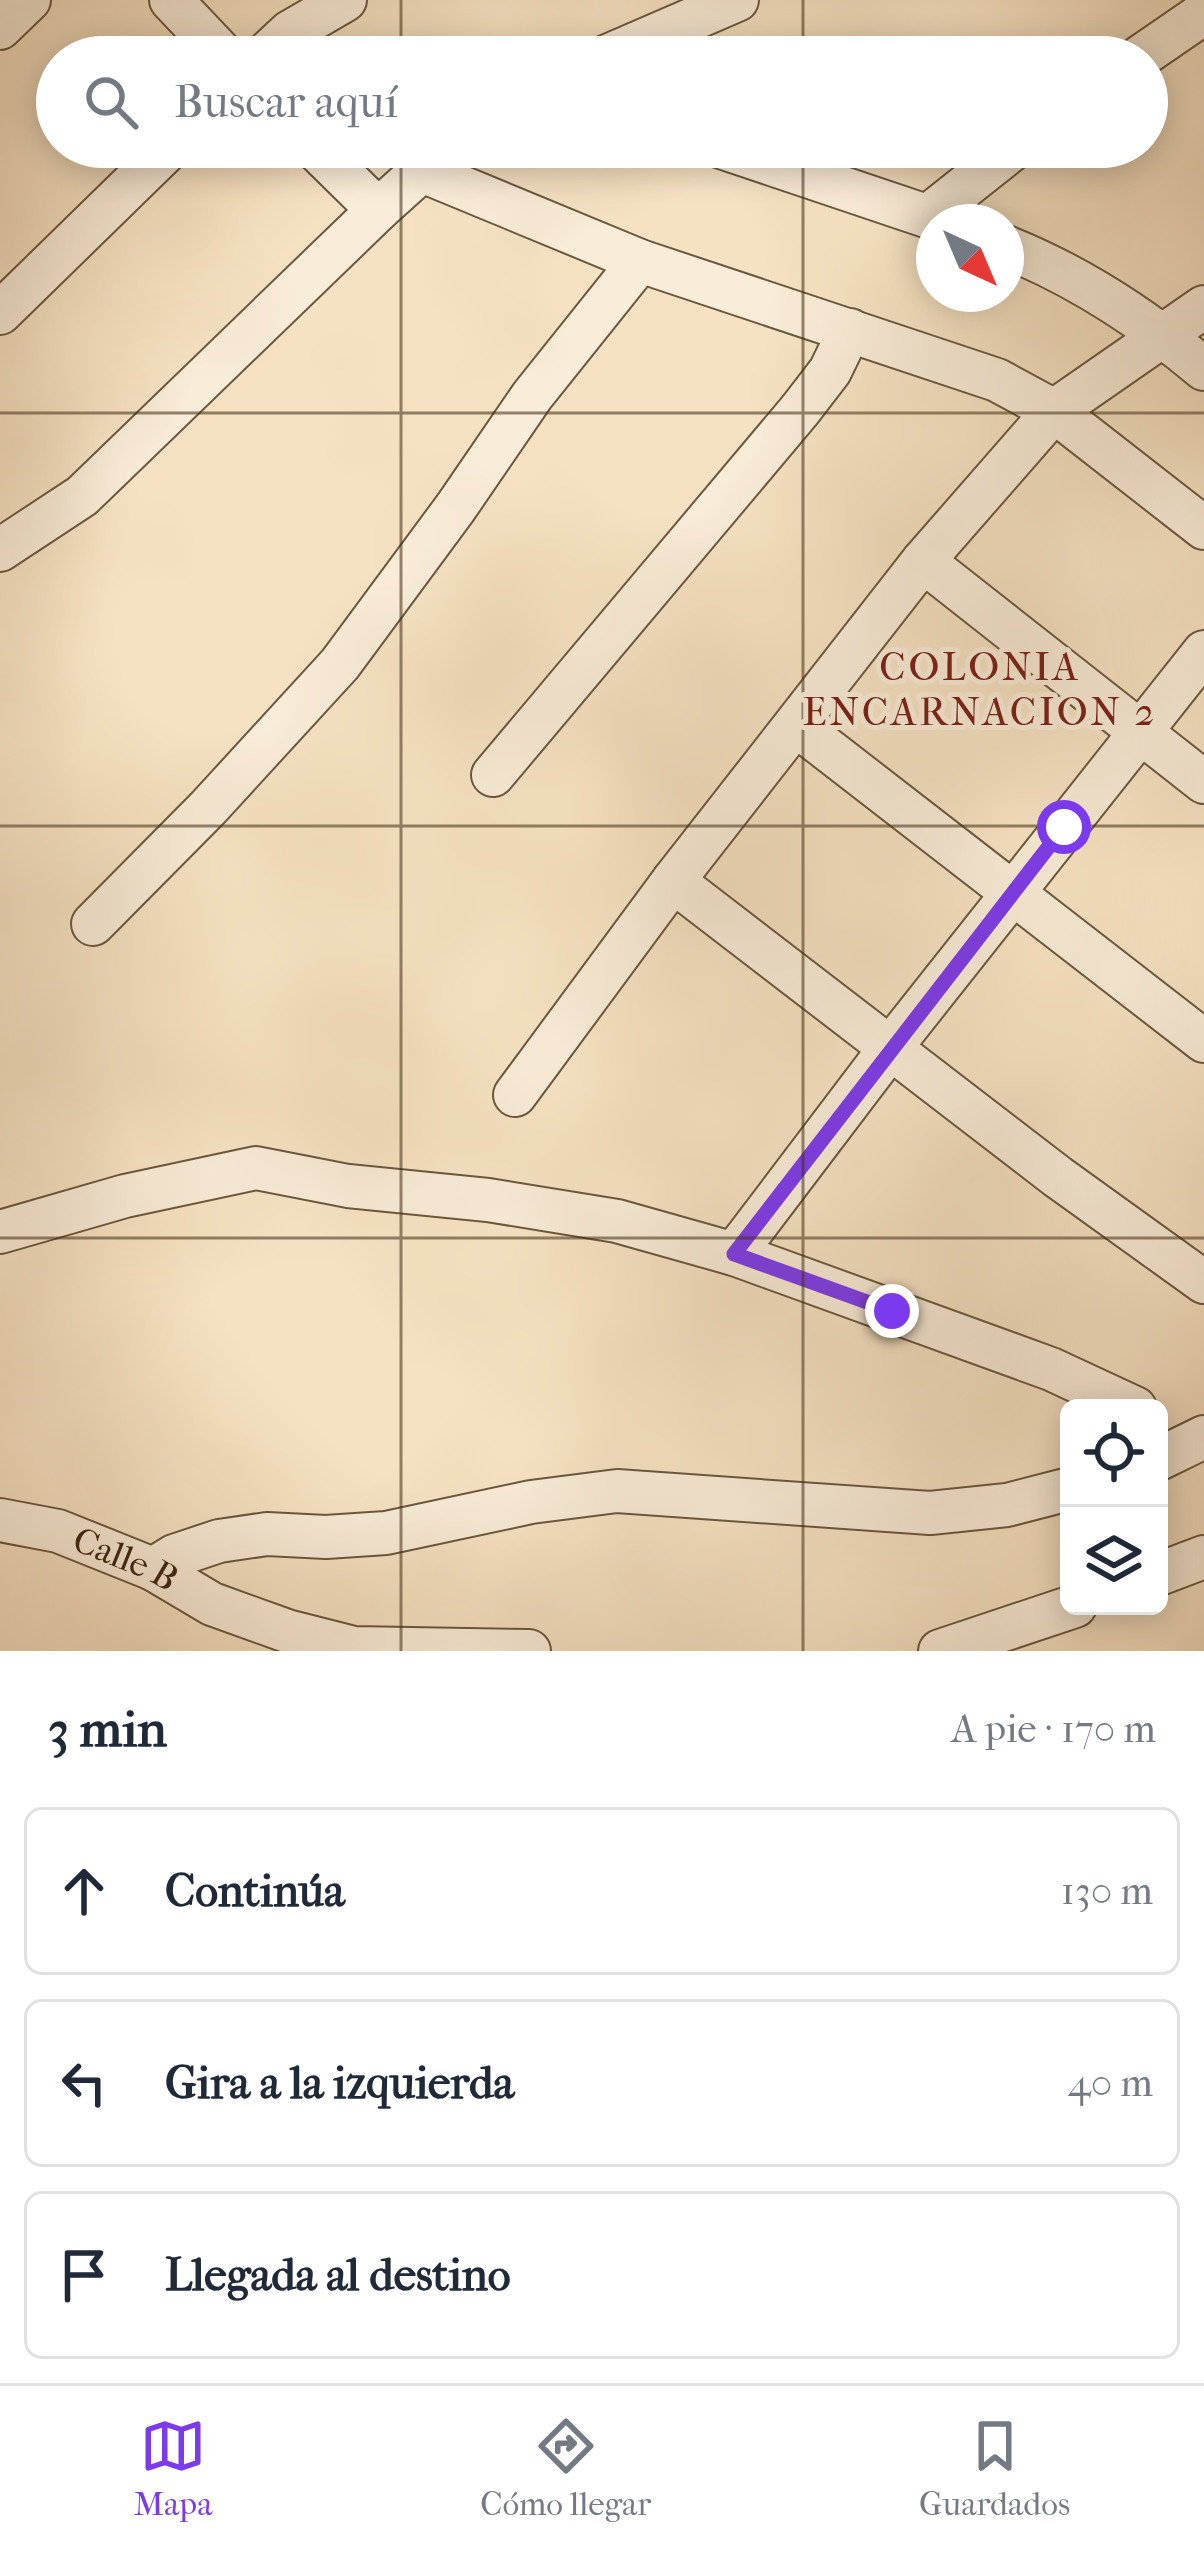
<!DOCTYPE html>
<html lang="es">
<head>
<meta charset="utf-8">
<style>
	:root { --surface:#fff; --page:#f2f2f3; --text:#1f2937; --muted:#747a83; --line:#e0e1e3; --accent:#7c3aed }
	body { margin:0; font-family:"IM FELL French Canon",serif; background:var(--page); color:var(--text) }
	.controls { position:absolute; right:36px; bottom:36px; display:grid; overflow:hidden; border-radius:18px; box-shadow:0 6px 30px #0003 }
	.controls button { width:108px; height:108px; display:grid; place-items:center; padding:0; border:0; border-bottom:3px solid var(--line); background:var(--surface); color:var(--text); font:60px sans-serif }
	.compass { position:absolute; left:916px; top:204px; width:108px; height:108px; border-radius:50%; background:var(--surface); box-shadow:0 6px 30px #0003; rotate:136deg }
	.stop { position:absolute; width:36px; height:36px; margin:-27px; border:9px solid #7c3aed; border-radius:50%; background:#fff }
	.stop.end { background:#7c3aed; border-color:#fff; box-shadow:0 3px 12px #0008 }
	.list { margin:0; padding:0; list-style:none }
	h2 { display:flex; justify-content:space-between; align-items:center; height:156px; margin:0; padding:0 48px; font-size:51px }
	h2 small { font-size:39px; font-weight:400; color:var(--muted) }
	.list li { display:grid; grid-template-columns:78px 1fr auto; gap:36px; align-items:center; box-sizing:border-box; height:168px; margin:0 24px 24px; padding:0 24px; border:3px solid var(--line); border-radius:18px }
	.list b { display:block; font-size:45px; white-space:nowrap }
	.list em { font-size:39px; font-style:normal; color:var(--muted) }
	.icon { flex:none; width:66px; height:66px; fill:none; stroke:currentColor; stroke-width:2; stroke-linecap:round; stroke-linejoin:round }
	.map { position:relative; flex:none; width:1204px; height:1651px; overflow:hidden }
	.search { position:absolute; background:var(--surface); box-shadow:0 6px 30px #0003; left:36px; right:36px; top:36px; height:132px; display:flex; align-items:center; gap:30px; box-sizing:border-box; padding:0 42px; border-radius:66px; color:var(--muted); font-size:45px }
	.sheet { height:732px; background:var(--surface) }
	nav { display:flex; justify-content:space-around; align-items:center; box-sizing:border-box; height:168px; border-top:3px solid var(--line); background:var(--surface); font-size:33px; color:var(--muted) }
	nav a { display:grid; justify-items:center; gap:6px }
	nav .on { color:var(--accent) }
	.map>svg:first-child { display:block }
	.lines { fill:none; stroke-linecap:round; stroke-linejoin:round }
	.minor-casing { stroke:#6b573d; stroke-width:46 }
	.minor { stroke:#f9ecd8; stroke-width:42 }
	.route { stroke:#7c3aed; stroke-width:15 }
	.grid { fill:none; stroke:#3d2910; stroke-width:3; stroke-opacity:0.55 }
	.labels { text-anchor:middle; dominant-baseline:central; stroke-width:10; stroke-linejoin:round; paint-order:stroke }
	.street-label { font-size:36px; fill:#3d2910; stroke:#f9ecd8 }
	.neighbourhood-label { font-size:39px; letter-spacing:3px; fill:#7a1f14; stroke:#f9ecd8 }
</style>
</head>
<body>
<div class="map">
<svg width="1204" height="1651" viewBox="0 0 1204 1651">
	<rect width="100%" height="100%" fill="#f6e2c3"/>
	<filter id="stains"><feTurbulence type="fractalNoise" baseFrequency=".00167" numOctaves="4"/><feColorMatrix values="0 0 0 0 .2 0 0 0 0 .09 0 0 0 0 .02 0 0 0 .5 -.17"/></filter>
	<radialGradient id="worn" r=".72"><stop offset=".6" stop-color="#630" stop-opacity="0"/><stop offset="1" stop-color="#630" stop-opacity=".3"/></radialGradient>
	<g class="lines">
		<g class="minor-casing">
			<g id="minor">
				<path d="M171,0L225,57"/>
				<path d="M0,28L29,0"/>
				<path d="M263,57L290,32L345,0"/>
				<path d="M605,57L737,0"/>
				<path d="M1140,57L1204,13"/>
				<path d="M314,147L378,210"/>
				<path d="M721,147L944,222"/>
				<path d="M420,170L640,261L997,380L1054,411L1204,528"/>
				<path d="M928,216L1015,147"/>
				<path d="M1006,247C1079,276 1144,319 1204,369"/>
				<path d="M0,313L170,147"/>
				<path d="M0,550L82,496L378,210L448,147"/>
				<path d="M923,561L1204,782"/>
				<path d="M796,725L1204,1041"/>
				<path d="M493,775L800,410L830,371L850,330"/>
				<path d="M673,881L1058,1177L1204,1282"/>
				<path d="M93,924L208,808L340,664L456,507L532,396L640,261"/>
				<path d="M515,1095L673,881L923,561L1054,411L1204,307"/>
				<path d="M0,1232L125,1196L256,1168L348,1186L488,1200L617,1221L734,1254L1051,1369L1135,1408"/>
				<path d="M734,1254L891,1047L1204,652"/>
				<path d="M1159,1459L1204,1437"/>
				<path id="s1" d="M0,1520L58,1531L153,1569L212,1604L287,1631L354,1648L529,1651"/>
				<path d="M153,1569L174,1556L219,1541L267,1534L326,1537L386,1533L531,1502L617,1491L930,1513L1007,1505L1069,1489"/>
				<path d="M1159,1574L1204,1557"/>
				<path d="M940,1651L1075,1606"/>
			</g>
		</g>
		<use href="#minor" class="minor"/>
	</g>
	<g class="lines">
		<path class="route" d="M892,1311L734,1254L1064,827"/>
	</g>
	<path class="grid" d="M401,0V57M803,0V57M401,147V1651M803,147V1651M0,413H1204M0,826H1204M0,1238H1204"/>
	<g class="labels">
		<g class="street-label">
			<text stroke="none"><textPath href="#s1" startOffset="132">Calle B</textPath></text>
		</g>
		<g class="neighbourhood-label">
			<text x="980" y="667">COLONIA<tspan x="980" dy="45">ENCARNACION 2</tspan></text>
		</g>
	</g>
	<rect width="100%" height="100%" filter="url(#stains)"/>
	<rect width="100%" height="100%" fill="url(#worn)"/>
</svg>
<div class="controls">
<button><svg class="icon" aria-label="locate" viewBox="0 0 24 24"><circle cx="12" cy="12" r="6"/><path d="M12 2v4M12 18v4M2 12h4M18 12h4"/></svg></button>
<button><svg class="icon" aria-label="layers" viewBox="0 0 24 24"><path d="M12 4l9 5-9 5-9-5zM3 14l9 5 9-5"/></svg></button>
</div>
<svg class="compass" viewBox="-18 -18 36 36"><path d="M0-13l5 13h-10z" fill="#e53935"/><path d="M0 13l5-13h-10z" fill="#747a83"/></svg>
<div class="stop" style="left:1064px;top:827px"></div>
<div class="stop end" style="left:892px;top:1311px"></div>
<div class="search"><svg class="icon" aria-label="search" viewBox="0 0 24 24"><circle cx="10" cy="10" r="6"/><path d="M15 15l6 6"/></svg>Buscar aquí</div>
</div>
<section class="sheet">
<h2>3 min<small>A pie · 170 m</small></h2>
<ul class="list">
<li><svg class="icon" aria-label="ahead" viewBox="0 0 24 24"><path d="M12 20V5M6 11l6-6 6 6"/></svg><div><b>Continúa</b></div><em>130 m</em></li>
<li><svg class="icon" aria-label="left" viewBox="0 0 24 24"><path d="M17 20v-9H6M10 6l-5 5 5 5"/></svg><div><b>Gira a la izquierda</b></div><em>40 m</em></li>
<li><svg class="icon" aria-label="arrive" viewBox="0 0 24 24"><path d="M6 21V4h12l-3 4 3 4H6"/></svg><div><b>Llegada al destino</b></div></li>
</ul>
</section>
<nav>
<a class="on"><svg class="icon" aria-label="map" viewBox="0 0 24 24"><path d="M3 6l6-2 6 2 6-2v14l-6 2-6-2-6 2zM9 4v14M15 6v14"/></svg>Mapa</a>
<a><svg class="icon" aria-label="directions" viewBox="0 0 24 24"><path d="M12 3l9 9-9 9-9-9zM9 14v-3h6M13 9l2 2-2 2"/></svg>Cómo llegar</a>
<a><svg class="icon" aria-label="saved" viewBox="0 0 24 24"><path d="M7 4h10v16l-5-4-5 4z"/></svg>Guardados</a>
</nav>
</body>
</html>
